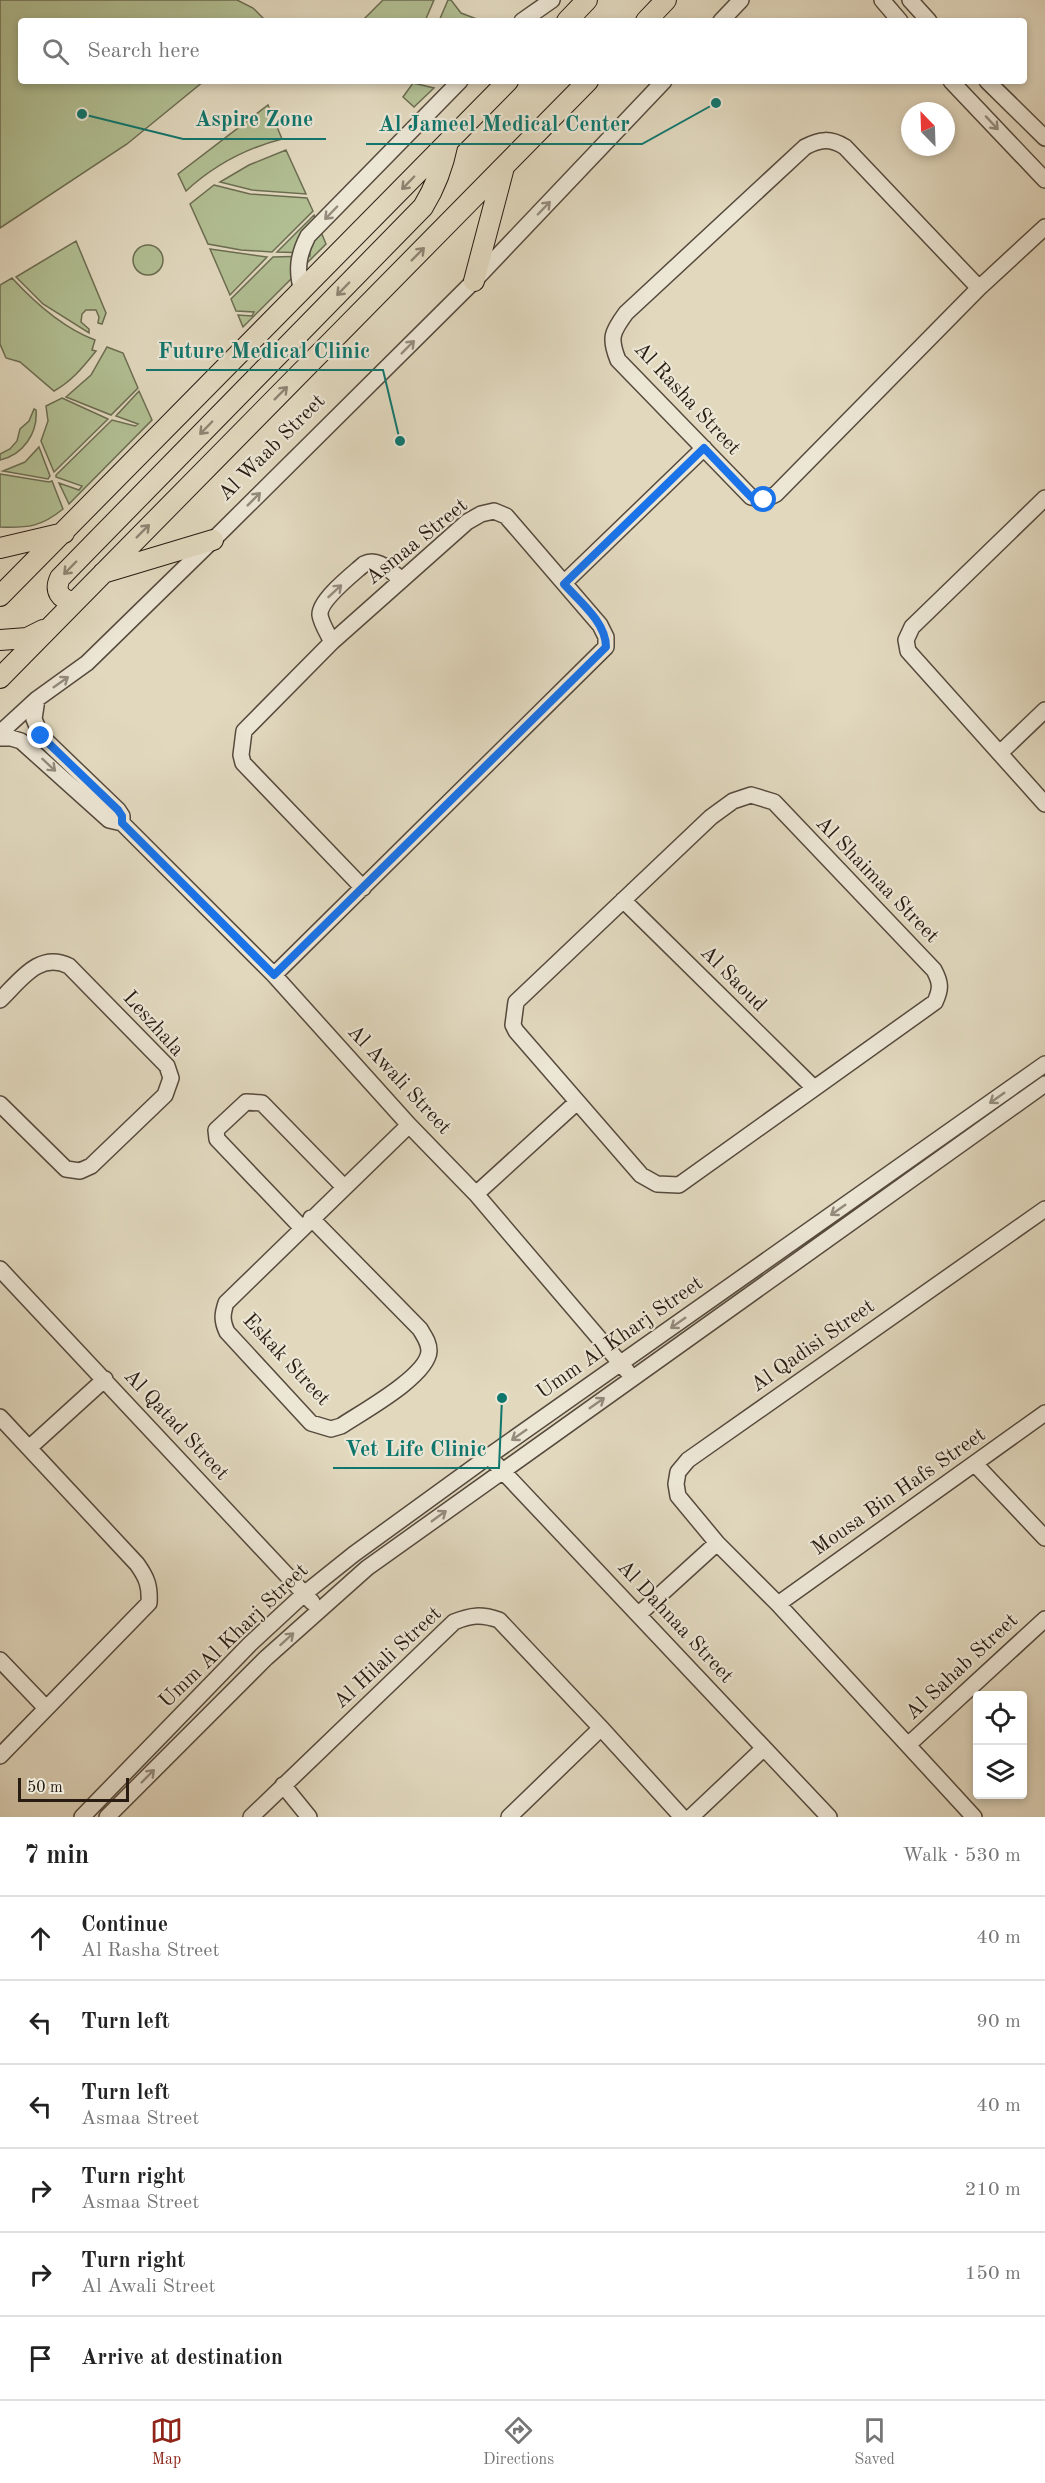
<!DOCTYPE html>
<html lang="en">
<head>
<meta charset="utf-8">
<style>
	:root { --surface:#fff; --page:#f2f2f2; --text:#222; --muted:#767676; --line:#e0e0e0; --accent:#8f2418 }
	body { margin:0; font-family:"Old Standard TT",serif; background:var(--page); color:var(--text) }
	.controls { position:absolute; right:18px; bottom:18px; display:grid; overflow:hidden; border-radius:6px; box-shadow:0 3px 9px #0003 }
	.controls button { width:54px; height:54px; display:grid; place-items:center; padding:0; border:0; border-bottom:2px solid var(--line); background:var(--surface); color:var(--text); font:30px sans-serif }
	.compass { position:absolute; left:901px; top:102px; width:54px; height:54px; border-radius:50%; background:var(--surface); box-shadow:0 3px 9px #0003; rotate:337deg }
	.scale { position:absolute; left:18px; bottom:15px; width:111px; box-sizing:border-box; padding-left:6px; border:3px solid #281b12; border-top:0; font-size:16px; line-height:21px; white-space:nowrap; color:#281b12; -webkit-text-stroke:4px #ece6d5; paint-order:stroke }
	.stop { position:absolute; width:18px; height:18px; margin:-14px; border:4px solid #1a73e8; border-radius:50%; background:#fff }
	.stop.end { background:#1a73e8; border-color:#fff; box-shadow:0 2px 6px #0008 }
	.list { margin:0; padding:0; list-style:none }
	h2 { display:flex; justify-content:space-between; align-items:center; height:78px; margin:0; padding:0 24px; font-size:26px }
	h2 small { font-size:20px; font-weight:400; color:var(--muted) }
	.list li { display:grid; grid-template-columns:39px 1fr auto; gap:18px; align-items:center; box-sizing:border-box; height:84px; padding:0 24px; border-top:2px solid var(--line) }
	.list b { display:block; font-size:22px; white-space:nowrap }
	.list p { margin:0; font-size:20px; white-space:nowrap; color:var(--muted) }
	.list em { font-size:20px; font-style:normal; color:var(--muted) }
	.icon { flex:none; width:33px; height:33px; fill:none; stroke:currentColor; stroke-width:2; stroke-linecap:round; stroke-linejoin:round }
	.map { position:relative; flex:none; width:1045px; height:1817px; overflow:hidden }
	.search { position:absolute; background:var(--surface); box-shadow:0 3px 9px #0003; left:18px; right:18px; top:18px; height:66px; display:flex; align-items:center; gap:15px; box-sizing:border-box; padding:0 21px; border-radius:6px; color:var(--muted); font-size:22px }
	.sheet { height:582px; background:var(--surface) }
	nav { display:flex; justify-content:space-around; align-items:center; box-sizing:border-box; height:84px; border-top:2px solid var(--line); background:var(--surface); font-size:16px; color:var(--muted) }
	nav a { display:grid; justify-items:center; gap:3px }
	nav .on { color:var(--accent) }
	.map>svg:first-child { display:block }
	.green { fill:#b1bf93; stroke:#6c6d52; stroke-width:1.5 }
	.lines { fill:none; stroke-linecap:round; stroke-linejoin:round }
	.minor-casing { stroke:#564a3d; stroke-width:18 }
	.major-casing { stroke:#281b12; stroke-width:22 }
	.minor { stroke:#ece6d5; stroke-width:15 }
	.major { stroke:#e1d8be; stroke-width:20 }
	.oneway { stroke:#948b7d }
	.oneway2 { stroke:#8e8371 }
	.route { stroke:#1a73e8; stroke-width:8 }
	.labels { text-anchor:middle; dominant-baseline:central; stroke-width:4.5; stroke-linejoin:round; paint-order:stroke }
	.street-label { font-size:21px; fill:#281b12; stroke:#ece6d5 }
	.leader { fill:none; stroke:#0f766e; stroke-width:2 }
	.callout-dot { fill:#0f766e; stroke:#ece6d5; stroke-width:2 }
	.callout-label { font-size:22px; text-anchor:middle; font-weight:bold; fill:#0f766e; stroke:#ece6d5; stroke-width:4.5; stroke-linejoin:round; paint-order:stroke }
</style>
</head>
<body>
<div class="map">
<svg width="1045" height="1817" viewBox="0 0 1045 1817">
	<rect width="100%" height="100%" fill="#e1d8be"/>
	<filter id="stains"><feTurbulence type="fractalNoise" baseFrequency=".00333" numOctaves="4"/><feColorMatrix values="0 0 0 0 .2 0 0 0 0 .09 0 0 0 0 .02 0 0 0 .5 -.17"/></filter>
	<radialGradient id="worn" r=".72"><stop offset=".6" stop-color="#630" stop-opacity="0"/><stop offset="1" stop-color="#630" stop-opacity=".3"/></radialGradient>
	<path class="green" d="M0,0H237L253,8L266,21H21V81H204L127,144L0,228Z
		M383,0H434L425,21H362Z
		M448,0H451L461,13L482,21H439Z
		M413,83L434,88L414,107L403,97Z
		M268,105L282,139C247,148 213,166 186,191L178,174Z
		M286,150L306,194L252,190L220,182L249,165Z
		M214,185L250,194L307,198L313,211L272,252L241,250L208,244L190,204Z
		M314,215L326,244L243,327L238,315L252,316L254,312L236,311L231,299L273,257L310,256V253L277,252Z
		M76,241L106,313L102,324L98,323L99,317L96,310H86L82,314L81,322L89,329V333L43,304L16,277Z
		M133 260a15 15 0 1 1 30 0a15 15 0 1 1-30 0Z
		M210,249L267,257L230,295Z
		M12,278C35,303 63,328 95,340L92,350L96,351C83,367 72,381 54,391L20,362L6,358L0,344V285Z
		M107,347L123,353L138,388L111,415L66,397L91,375Z
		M139,391L152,420L69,504L59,483L79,490L82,486L56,477V475L112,420L135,426L138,424L116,416Z
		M62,398L108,419L54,472L41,441L48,421L46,406Z
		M34,409L36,410C38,433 23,455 0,460V454L10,449L17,441L20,429L29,421Z
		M39,447L50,476L48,479L3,471L25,462Z
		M0,474L49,482L52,481L63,509C41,527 28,528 0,527Z"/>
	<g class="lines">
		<g class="minor-casing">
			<path id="minor" d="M882,0L900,21
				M910,0L929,21
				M522,21L552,0
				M721,21L741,0
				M951,81L1045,180
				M987,81L1045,138
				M979,288L845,147C830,138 820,139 805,147L626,313C612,332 609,338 618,360L751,497L764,500L776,494L979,288L1045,227
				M302,291C296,270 298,255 308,236L460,81
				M1045,498L912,627L906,640L908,651L1045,804
				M564,583L704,448
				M332,642C328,634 321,623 320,615C319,600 353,574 364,564C378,557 390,571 401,579
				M37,699L34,719L41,736L118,810L122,816V823
				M0,733L37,699L87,663L213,540L474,281L664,81
				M0,738H11L21,741L109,820L122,823L274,975L409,1125L476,1194L627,1371
				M1000,753L1045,710
				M751,795L774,802L934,970C941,983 941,989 935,1002L679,1185L657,1184L641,1175L516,1031L513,1025L516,1002L711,817L733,801Z
				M623,900L814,1088
				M274,975L606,647V637L600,625L506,516L494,511L481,514L467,522L332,642L244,731L241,755L243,763L363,888
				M0,1000C20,981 39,951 69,966L167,1066L171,1078L165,1095L91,1166L80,1171L66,1169L0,1104
				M476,1194L577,1102
				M311,1218L420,1329C424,1336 429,1342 429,1351C428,1376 362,1412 341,1426L331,1429L311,1423L227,1332C222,1321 222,1315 226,1303L409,1125
				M301,1227L217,1139L216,1130L246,1102L262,1103L344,1187
				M0,1269L312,1602
				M0,1417L137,1564C147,1578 150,1586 149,1603L0,1756
				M29,1448L105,1379
				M495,1463L829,1817
				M975,1464L1045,1538
				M778,1604L1045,1413
				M639,1614L717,1543
				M0,1660L46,1708
				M908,1745L1045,1619
				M283,1785L309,1817
				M82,1817L250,1644L304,1594L354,1554L489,1456L1045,1064
				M107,1817L266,1658L367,1568L1045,1084
				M251,1817L454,1622C471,1615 481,1614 499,1620L601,1728L682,1817
				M509,1817L601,1728
				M691,1817L764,1748
				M974,1817L778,1604L717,1543L678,1496L676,1484L678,1472L688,1460L1045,1209"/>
		</g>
		<g class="major-casing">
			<path id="major" d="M567,21L587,0
				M646,21L666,0
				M474,281L503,171
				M0,548L64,533
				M103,573L213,540
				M0,596L508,81
				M73,602C60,599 54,591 60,578L423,207C436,186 443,167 448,142
				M0,640L27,638L43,630
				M0,678L588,81"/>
		</g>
		<use href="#minor" class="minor"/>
		<use href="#major" class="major"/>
	</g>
	<defs><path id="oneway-shaft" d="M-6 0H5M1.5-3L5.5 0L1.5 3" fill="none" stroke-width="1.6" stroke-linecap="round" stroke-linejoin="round" transform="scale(1.5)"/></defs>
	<g class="oneway">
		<use href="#oneway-shaft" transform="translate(992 123) rotate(47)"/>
		<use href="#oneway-shaft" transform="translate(544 208) rotate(-46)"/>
		<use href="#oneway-shaft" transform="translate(331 213) rotate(134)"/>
		<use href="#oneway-shaft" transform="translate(408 347) rotate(-45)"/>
		<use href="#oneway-shaft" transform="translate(254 499) rotate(-45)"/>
		<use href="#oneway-shaft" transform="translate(335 591) rotate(-43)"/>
		<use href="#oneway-shaft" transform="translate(61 682) rotate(-35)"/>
		<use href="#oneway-shaft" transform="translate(49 765) rotate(43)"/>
		<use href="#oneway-shaft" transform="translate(997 1098) rotate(145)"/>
		<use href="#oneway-shaft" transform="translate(838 1210) rotate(145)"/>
		<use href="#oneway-shaft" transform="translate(678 1323) rotate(145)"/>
		<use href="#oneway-shaft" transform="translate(597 1403) rotate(-35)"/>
		<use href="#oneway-shaft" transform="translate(519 1435) rotate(145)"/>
		<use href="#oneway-shaft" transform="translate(439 1516) rotate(-36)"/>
		<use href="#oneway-shaft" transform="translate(287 1639) rotate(-42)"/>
		<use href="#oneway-shaft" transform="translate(148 1776) rotate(-45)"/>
	</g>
	<g class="oneway2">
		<use href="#oneway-shaft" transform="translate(408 183) rotate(134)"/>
		<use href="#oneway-shaft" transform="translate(418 254) rotate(-45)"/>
		<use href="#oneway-shaft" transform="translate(343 289) rotate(134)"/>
		<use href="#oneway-shaft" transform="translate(281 393) rotate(-45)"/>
		<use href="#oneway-shaft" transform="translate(206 428) rotate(134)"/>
		<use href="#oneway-shaft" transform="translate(143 531) rotate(-45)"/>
		<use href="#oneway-shaft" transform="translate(70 568) rotate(134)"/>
	</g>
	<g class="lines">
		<path class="route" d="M41,736L118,810L122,816V823L274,975L606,647C606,622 579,601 564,584L704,448L751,497L764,500"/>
	</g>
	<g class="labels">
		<g class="street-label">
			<text transform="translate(687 399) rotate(47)">Al Rasha Street</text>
			<text transform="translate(272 448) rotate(-45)">Al Waab Street</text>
			<text transform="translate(417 542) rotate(-39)">Asmaa Street</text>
			<text transform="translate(877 880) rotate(46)">Al Shaimaa Street</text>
			<text transform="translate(733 979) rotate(45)">Al Saoud</text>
			<text transform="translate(153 1024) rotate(48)">Leszhala</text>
			<text transform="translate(399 1080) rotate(47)">Al Awali Street</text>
			<text transform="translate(620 1338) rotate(-35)">Umm Al Kharj Street</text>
			<text transform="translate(813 1346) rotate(-35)">Al Qadisi Street</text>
			<text transform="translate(286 1360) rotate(47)">Eskak Street</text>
			<text transform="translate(176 1425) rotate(47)">Al Qatad Street</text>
			<text transform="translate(899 1492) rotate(-35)">Mousa Bin Hafs Street</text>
			<text transform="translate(675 1622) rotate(47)">Al Dahnaa Street</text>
			<text transform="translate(234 1636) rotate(-44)">Umm Al Kharj Street</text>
			<text transform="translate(388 1658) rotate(-43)">Al Hilali Street</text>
			<text transform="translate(962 1667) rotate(-43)">Al Sahab Street</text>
		</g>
	</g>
	<path class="leader" d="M82 114L183 139H326M716 103L642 144H366M400 441L383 370H146M502 1398L499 1468H333"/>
	<g class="callout-dot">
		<circle cx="82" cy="114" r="6"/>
		<circle cx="716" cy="103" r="6"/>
		<circle cx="400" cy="441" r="6"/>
		<circle cx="502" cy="1398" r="6"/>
	</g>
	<g class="callout-label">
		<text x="254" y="126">Aspire Zone</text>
		<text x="504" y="131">Al Jameel Medical Center</text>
		<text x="264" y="358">Future Medical Clinic</text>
		<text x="416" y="1456">Vet Life Clinic</text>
	</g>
	<rect width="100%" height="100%" filter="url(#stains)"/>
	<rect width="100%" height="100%" fill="url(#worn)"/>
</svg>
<div class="controls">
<button><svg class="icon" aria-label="locate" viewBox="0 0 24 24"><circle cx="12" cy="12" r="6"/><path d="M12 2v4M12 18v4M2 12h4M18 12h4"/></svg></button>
<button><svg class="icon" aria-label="layers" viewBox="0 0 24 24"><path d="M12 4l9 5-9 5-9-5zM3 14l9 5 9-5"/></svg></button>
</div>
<svg class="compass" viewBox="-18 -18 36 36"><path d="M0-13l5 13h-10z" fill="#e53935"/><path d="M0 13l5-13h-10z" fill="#767676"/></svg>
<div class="scale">50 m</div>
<div class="stop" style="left:764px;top:500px"></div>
<div class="stop end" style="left:41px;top:736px"></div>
<div class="search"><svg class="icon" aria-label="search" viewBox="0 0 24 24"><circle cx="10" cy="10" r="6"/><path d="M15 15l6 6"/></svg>Search here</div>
</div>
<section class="sheet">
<h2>7 min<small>Walk · 530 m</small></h2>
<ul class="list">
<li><svg class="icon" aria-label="ahead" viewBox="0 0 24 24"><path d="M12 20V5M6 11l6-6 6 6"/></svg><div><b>Continue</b><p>Al Rasha Street</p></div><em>40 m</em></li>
<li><svg class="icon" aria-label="left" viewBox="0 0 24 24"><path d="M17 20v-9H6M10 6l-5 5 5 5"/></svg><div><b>Turn left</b></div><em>90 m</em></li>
<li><svg class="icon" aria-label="left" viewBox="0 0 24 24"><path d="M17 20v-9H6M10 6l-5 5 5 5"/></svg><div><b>Turn left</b><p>Asmaa Street</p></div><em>40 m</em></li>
<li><svg class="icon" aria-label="right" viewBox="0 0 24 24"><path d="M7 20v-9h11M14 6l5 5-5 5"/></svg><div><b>Turn right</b><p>Asmaa Street</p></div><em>210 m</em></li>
<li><svg class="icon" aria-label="right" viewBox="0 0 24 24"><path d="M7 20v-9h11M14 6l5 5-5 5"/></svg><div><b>Turn right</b><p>Al Awali Street</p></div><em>150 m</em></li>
<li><svg class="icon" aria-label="arrive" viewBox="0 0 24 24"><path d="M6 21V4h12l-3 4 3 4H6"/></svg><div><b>Arrive at destination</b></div></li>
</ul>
</section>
<nav>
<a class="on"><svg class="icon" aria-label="map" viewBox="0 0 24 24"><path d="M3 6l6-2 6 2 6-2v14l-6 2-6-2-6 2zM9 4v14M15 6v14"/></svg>Map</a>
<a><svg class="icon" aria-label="directions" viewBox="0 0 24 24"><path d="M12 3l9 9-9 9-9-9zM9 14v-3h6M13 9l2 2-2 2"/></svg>Directions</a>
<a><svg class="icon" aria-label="saved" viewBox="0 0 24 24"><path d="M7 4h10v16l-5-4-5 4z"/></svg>Saved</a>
</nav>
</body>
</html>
